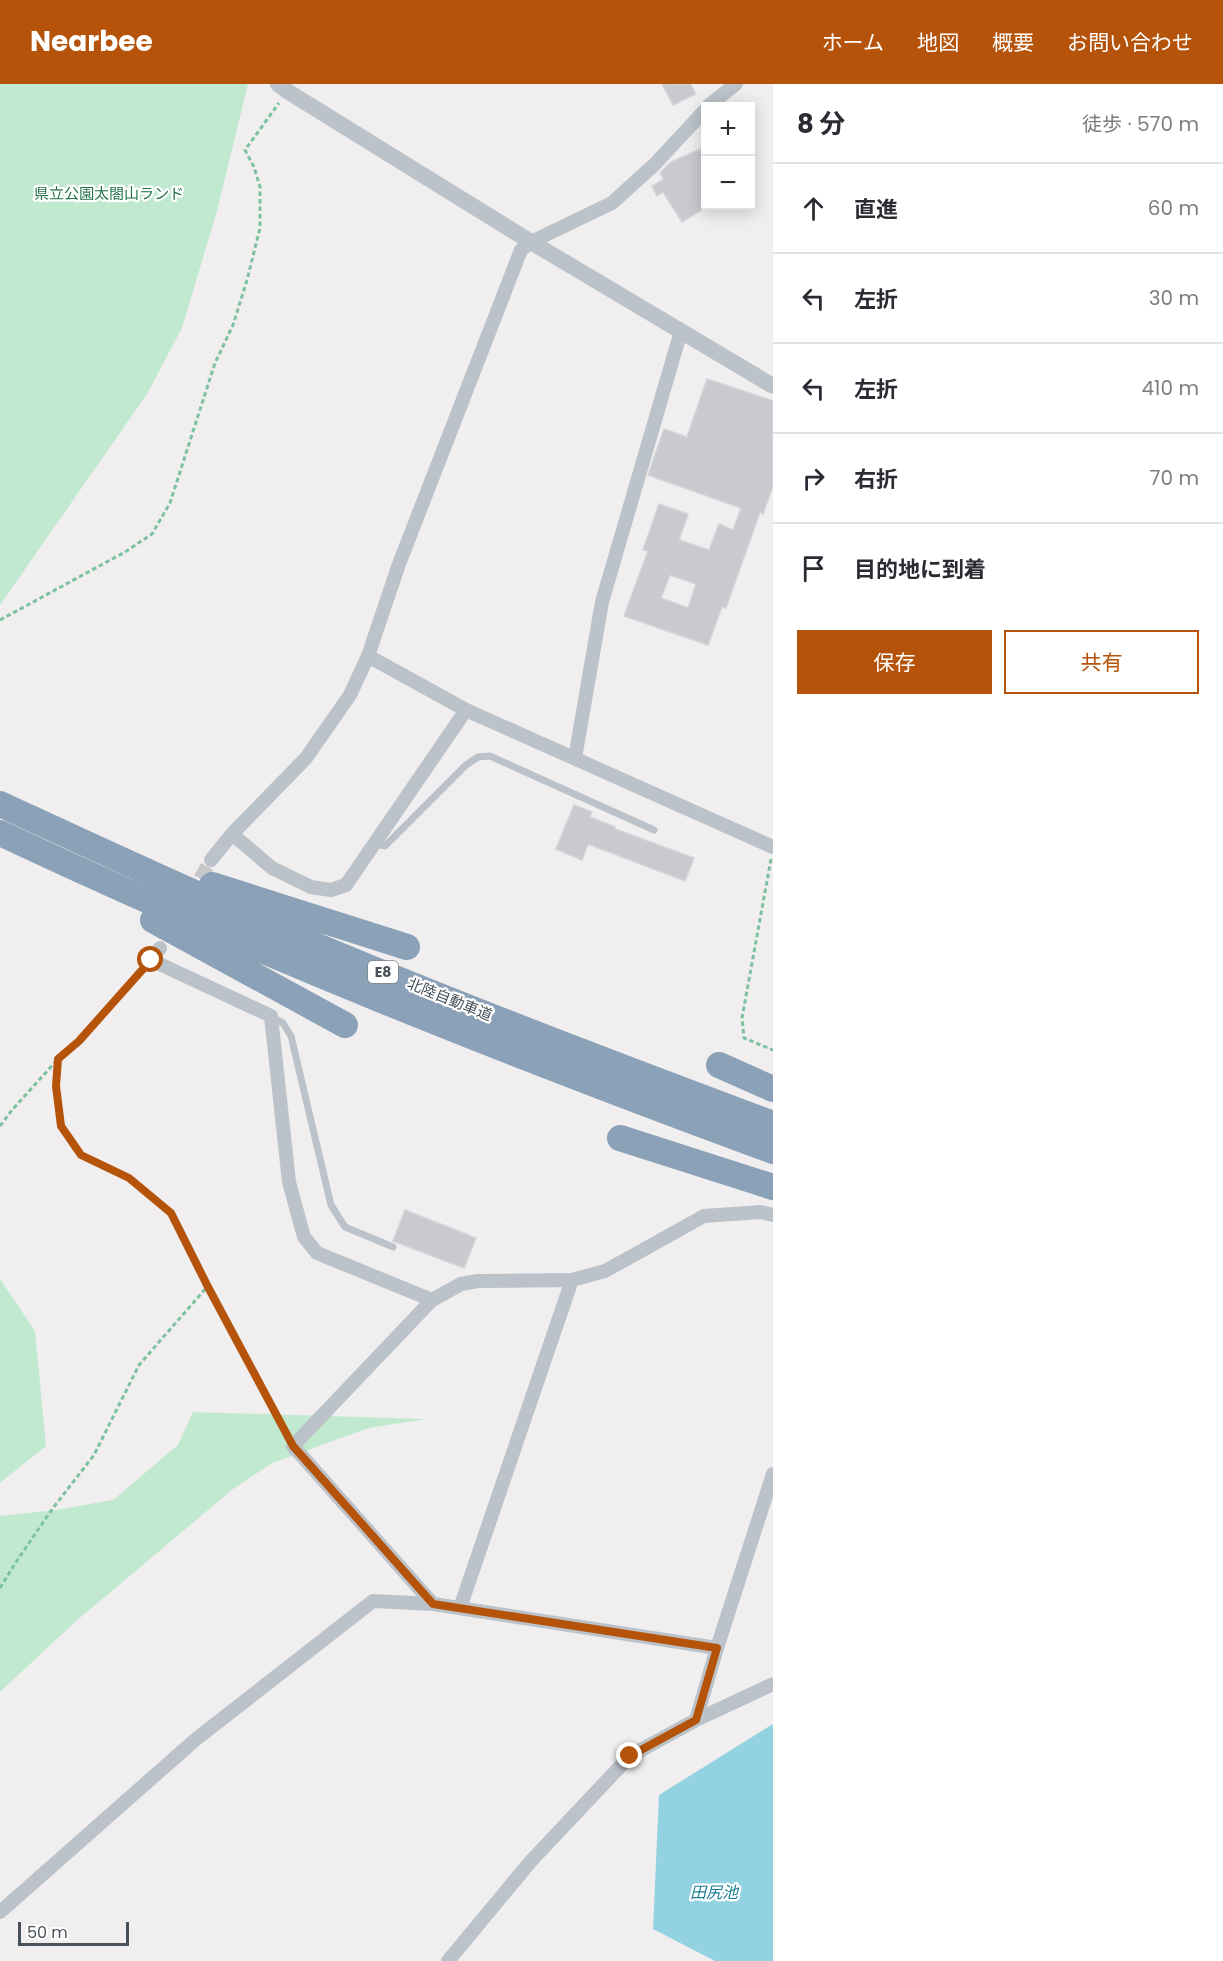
<!DOCTYPE html>
<html lang="ja">
<head>
<meta charset="utf-8">
<style>
	:root { --surface:#fff; --page:#f2f2f3; --text:#2b2b33; --muted:#7c7c81; --line:#e1e1e2; --accent:#b45309 }
	body { margin:0; font-family:Poppins,"Noto Sans JP",sans-serif; background:var(--page); color:var(--text) }
	.controls { position:absolute; right:18px; top:18px; display:grid; overflow:hidden; border-radius:0px; box-shadow:0 3px 15px #0003 }
	.controls button { width:54px; height:54px; display:grid; place-items:center; padding:0; border:0; border-bottom:2px solid var(--line); background:var(--surface); color:var(--text); font:30px sans-serif }
	.scale { position:absolute; left:18px; bottom:15px; width:111px; box-sizing:border-box; padding-left:6px; border:3px solid #485159; border-top:0; font-size:16px; line-height:21px; white-space:nowrap; color:#485159; -webkit-text-stroke:4px #fff; paint-order:stroke }
	.stop { position:absolute; width:18px; height:18px; margin:-14px; border:4px solid #b45309; border-radius:50%; background:#fff }
	.stop.end { background:#b45309; border-color:#fff; box-shadow:0 2px 6px #0008 }
	.list { margin:0; padding:0; list-style:none }
	h2 { display:flex; justify-content:space-between; align-items:center; height:78px; margin:0; padding:0 24px; font-size:26px }
	h2 small { font-size:20px; font-weight:400; color:var(--muted) }
	.list li { display:grid; grid-template-columns:39px 1fr auto; gap:18px; align-items:center; box-sizing:border-box; height:90px; padding:0 24px; border-top:2px solid var(--line) }
	.list b { display:block; font-size:22px; white-space:nowrap }
	.list em { font-size:20px; font-style:normal; color:var(--muted) }
	.actions { display:flex; gap:12px; padding:18px 24px }
	.actions a { flex:1; padding:14px 0; border:2px solid var(--accent); border-radius:0px; text-align:center; font-size:21px; color:var(--accent) }
	.actions .main { background:var(--accent); color:#fff }
	.icon { flex:none; width:33px; height:33px; fill:none; stroke:currentColor; stroke-width:2; stroke-linecap:round; stroke-linejoin:round }
	.map { position:relative; flex:none; width:773px; height:1877px; overflow:hidden }
	header { display:flex; align-items:center; gap:36px; box-sizing:border-box; height:84px; padding:0 30px; background:var(--accent); color:#fff }
	header strong { font-size:28px }
	nav { display:flex; gap:33px; margin-inline-start:auto; font-size:21px }
	main { display:flex }
	aside { flex:1; background:var(--surface) }
	.map>svg:first-child { display:block }
	.green { fill:#c1e9d0 }
	.water { fill:#93d2e1 }
	.building { fill:#c9cad0; stroke:#d2d4d8; stroke-width:1.5; fill-rule:evenodd }
	.lines { fill:none; stroke-linecap:round; stroke-linejoin:round }
	.minor-tunnel { stroke:#c6c7c9; stroke-width:14; stroke-dasharray:14 7; stroke-linecap:butt }
	.path { stroke:#7dc29f; stroke-width:3; stroke-dasharray:4.5 3; stroke-linecap:butt }
	.service { stroke:#bbc2c9; stroke-width:7 }
	.minor { stroke:#bbc2c9; stroke-width:14 }
	.tertiary { stroke:#bbc2c9; stroke-width:16 }
	.motorway { stroke:#8ba1b7; stroke-width:26 }
	.route { stroke:#b45309; stroke-width:8 }
	.labels { text-anchor:middle; dominant-baseline:central; stroke-width:4.5; stroke-linejoin:round; paint-order:stroke }
	.shield { fill:#fff; stroke:#7f858b; stroke-width:1.5 }
	.shield-label { font-size:14px; font-weight:bold; fill:#485159 }
	.park-label { font-size:15px; fill:#227148; stroke:#fff }
	.street-label { font-size:15px; fill:#485159; stroke:#fff }
	.water-label { font-size:16px; font-style:italic; fill:#1d7f96; stroke:#fff }
</style>
</head>
<body>
<header>
<strong>Nearbee</strong>
<nav><a>ホーム</a><a>地図</a><a>概要</a><a>お問い合わせ</a></nav>
</header>
<main>
<div class="map">
<svg width="773" height="1877" viewBox="0 0 773 1877">
	<rect width="100%" height="100%" fill="#f0eeee"/>
	<path class="green" d="M0,0H248L217,127L182,244L147,310L0,521Z
		M0,1195L35,1247L46,1362L0,1399Z
		M193,1328L426,1335L369,1344L272,1379L233,1405L75,1538L0,1608V1432L56,1426L113,1416L178,1361Z"/>
	<path class="water" d="M773,1640V1877H715L653,1845L659,1711Z"/>
	<path class="building" d="M662,0H690L696,10L673,21Z
		M705,63V124L682,138L663,108L657,112L652,102L664,95L660,89L671,78Z
		M707,295L773,317V402L763,430L760,428L726,524L722,523L708,561L624,532L648,467L643,466L659,420L688,430L679,456L709,466L719,440L733,446L741,424L648,391L664,345L687,353ZM670,491L696,500L688,524L661,514Z
		M574,721L592,728L590,733L615,743V745L694,774L685,797L588,760L582,776L556,765Z
		M405,1126L476,1154L464,1184L393,1157Z"/>
	<g class="lines">
		<path class="minor-tunnel" d="M190,813L211,776"/>
		<path class="path" d="M0,536L125,468L152,450L170,419L215,279L233,241L247,196L260,144V103L254,83L245,66L279,19
			M771,775L742,934L744,954L773,966
			M58,975L56,1002L61,1042L81,1071L129,1094L171,1129L208,1203L286,1350
			M0,1042L12,1026L58,975L79,957L142,887
			M0,1504L16,1478L53,1424L94,1371L139,1281L207,1203"/>
		<path class="service" d="M375,760L385,762L466,681L478,673L490,672L654,746
			M271,932L283,939L291,952L331,1121L345,1143L393,1163"/>
		<path class="minor" d="M708,22L736,0
			M368,572L466,626L773,763
			M575,674L602,518L681,247
			M232,750L272,784L311,803L331,806L346,801L466,626
			M211,776L232,750L306,674L350,611L368,572L399,480L521,166L531,158L612,119L655,80L706,25
			M160,864L151,876L271,932L289,1098L304,1153L317,1169L432,1216
			M433,1520L293,1362L432,1216L461,1200L478,1197L572,1196L605,1187L704,1132L760,1128L773,1131
			M460,1524L572,1196
			M696,1636L717,1564L773,1390
			M0,1828L195,1656L373,1517L433,1520L717,1564
			M448,1877L531,1777L630,1672L696,1636L773,1600"/>
		<path class="tertiary" d="M278,0L287,7L531,158L773,302"/>
		<path class="motorway" d="M0,720C80,757 159,794 240,829C415,905 594,973 773,1040
			M0,749C252,868 512,971 773,1067
			M212,801L407,863
			M153,836L345,941
			M719,981L773,1005
			M620,1054L773,1103"/>
	</g>
	<g class="lines">
		<path class="route" d="M151,876L79,957L58,975L56,1002L61,1042L81,1071L129,1094L171,1129L208,1203L293,1362L433,1520L717,1564L696,1636L630,1672"/>
	</g>
	<g class="labels">
		<rect class="shield" x="368" y="877" width="30" height="22" rx="4.5"/>
		<g class="shield-label">
			<text x="383" y="888">E8</text>
		</g>
		<g class="park-label">
			<text x="109" y="109">県立公園太閤山ランド</text>
		</g>
		<g class="street-label">
			<text transform="translate(450 915) rotate(22)">北陸自動車道</text>
		</g>
		<g class="water-label">
			<text x="714" y="1808">田尻池</text>
		</g>
	</g>
</svg>
<div class="controls">
<button>+</button>
<button>−</button>
</div>
<div class="scale">50 m</div>
<div class="stop" style="left:151px;top:876px"></div>
<div class="stop end" style="left:630px;top:1672px"></div>
</div>
<aside>
<h2>8 分<small>徒歩 · 570 m</small></h2>
<ul class="list">
<li><svg class="icon" aria-label="ahead" viewBox="0 0 24 24"><path d="M12 20V5M6 11l6-6 6 6"/></svg><div><b>直進</b></div><em>60 m</em></li>
<li><svg class="icon" aria-label="left" viewBox="0 0 24 24"><path d="M17 20v-9H6M10 6l-5 5 5 5"/></svg><div><b>左折</b></div><em>30 m</em></li>
<li><svg class="icon" aria-label="left" viewBox="0 0 24 24"><path d="M17 20v-9H6M10 6l-5 5 5 5"/></svg><div><b>左折</b></div><em>410 m</em></li>
<li><svg class="icon" aria-label="right" viewBox="0 0 24 24"><path d="M7 20v-9h11M14 6l5 5-5 5"/></svg><div><b>右折</b></div><em>70 m</em></li>
<li><svg class="icon" aria-label="arrive" viewBox="0 0 24 24"><path d="M6 21V4h12l-3 4 3 4H6"/></svg><div><b>目的地に到着</b></div></li>
</ul>
<div class="actions"><a class="main">保存</a><a>共有</a></div>
</aside>
</main>
</body>
</html>
